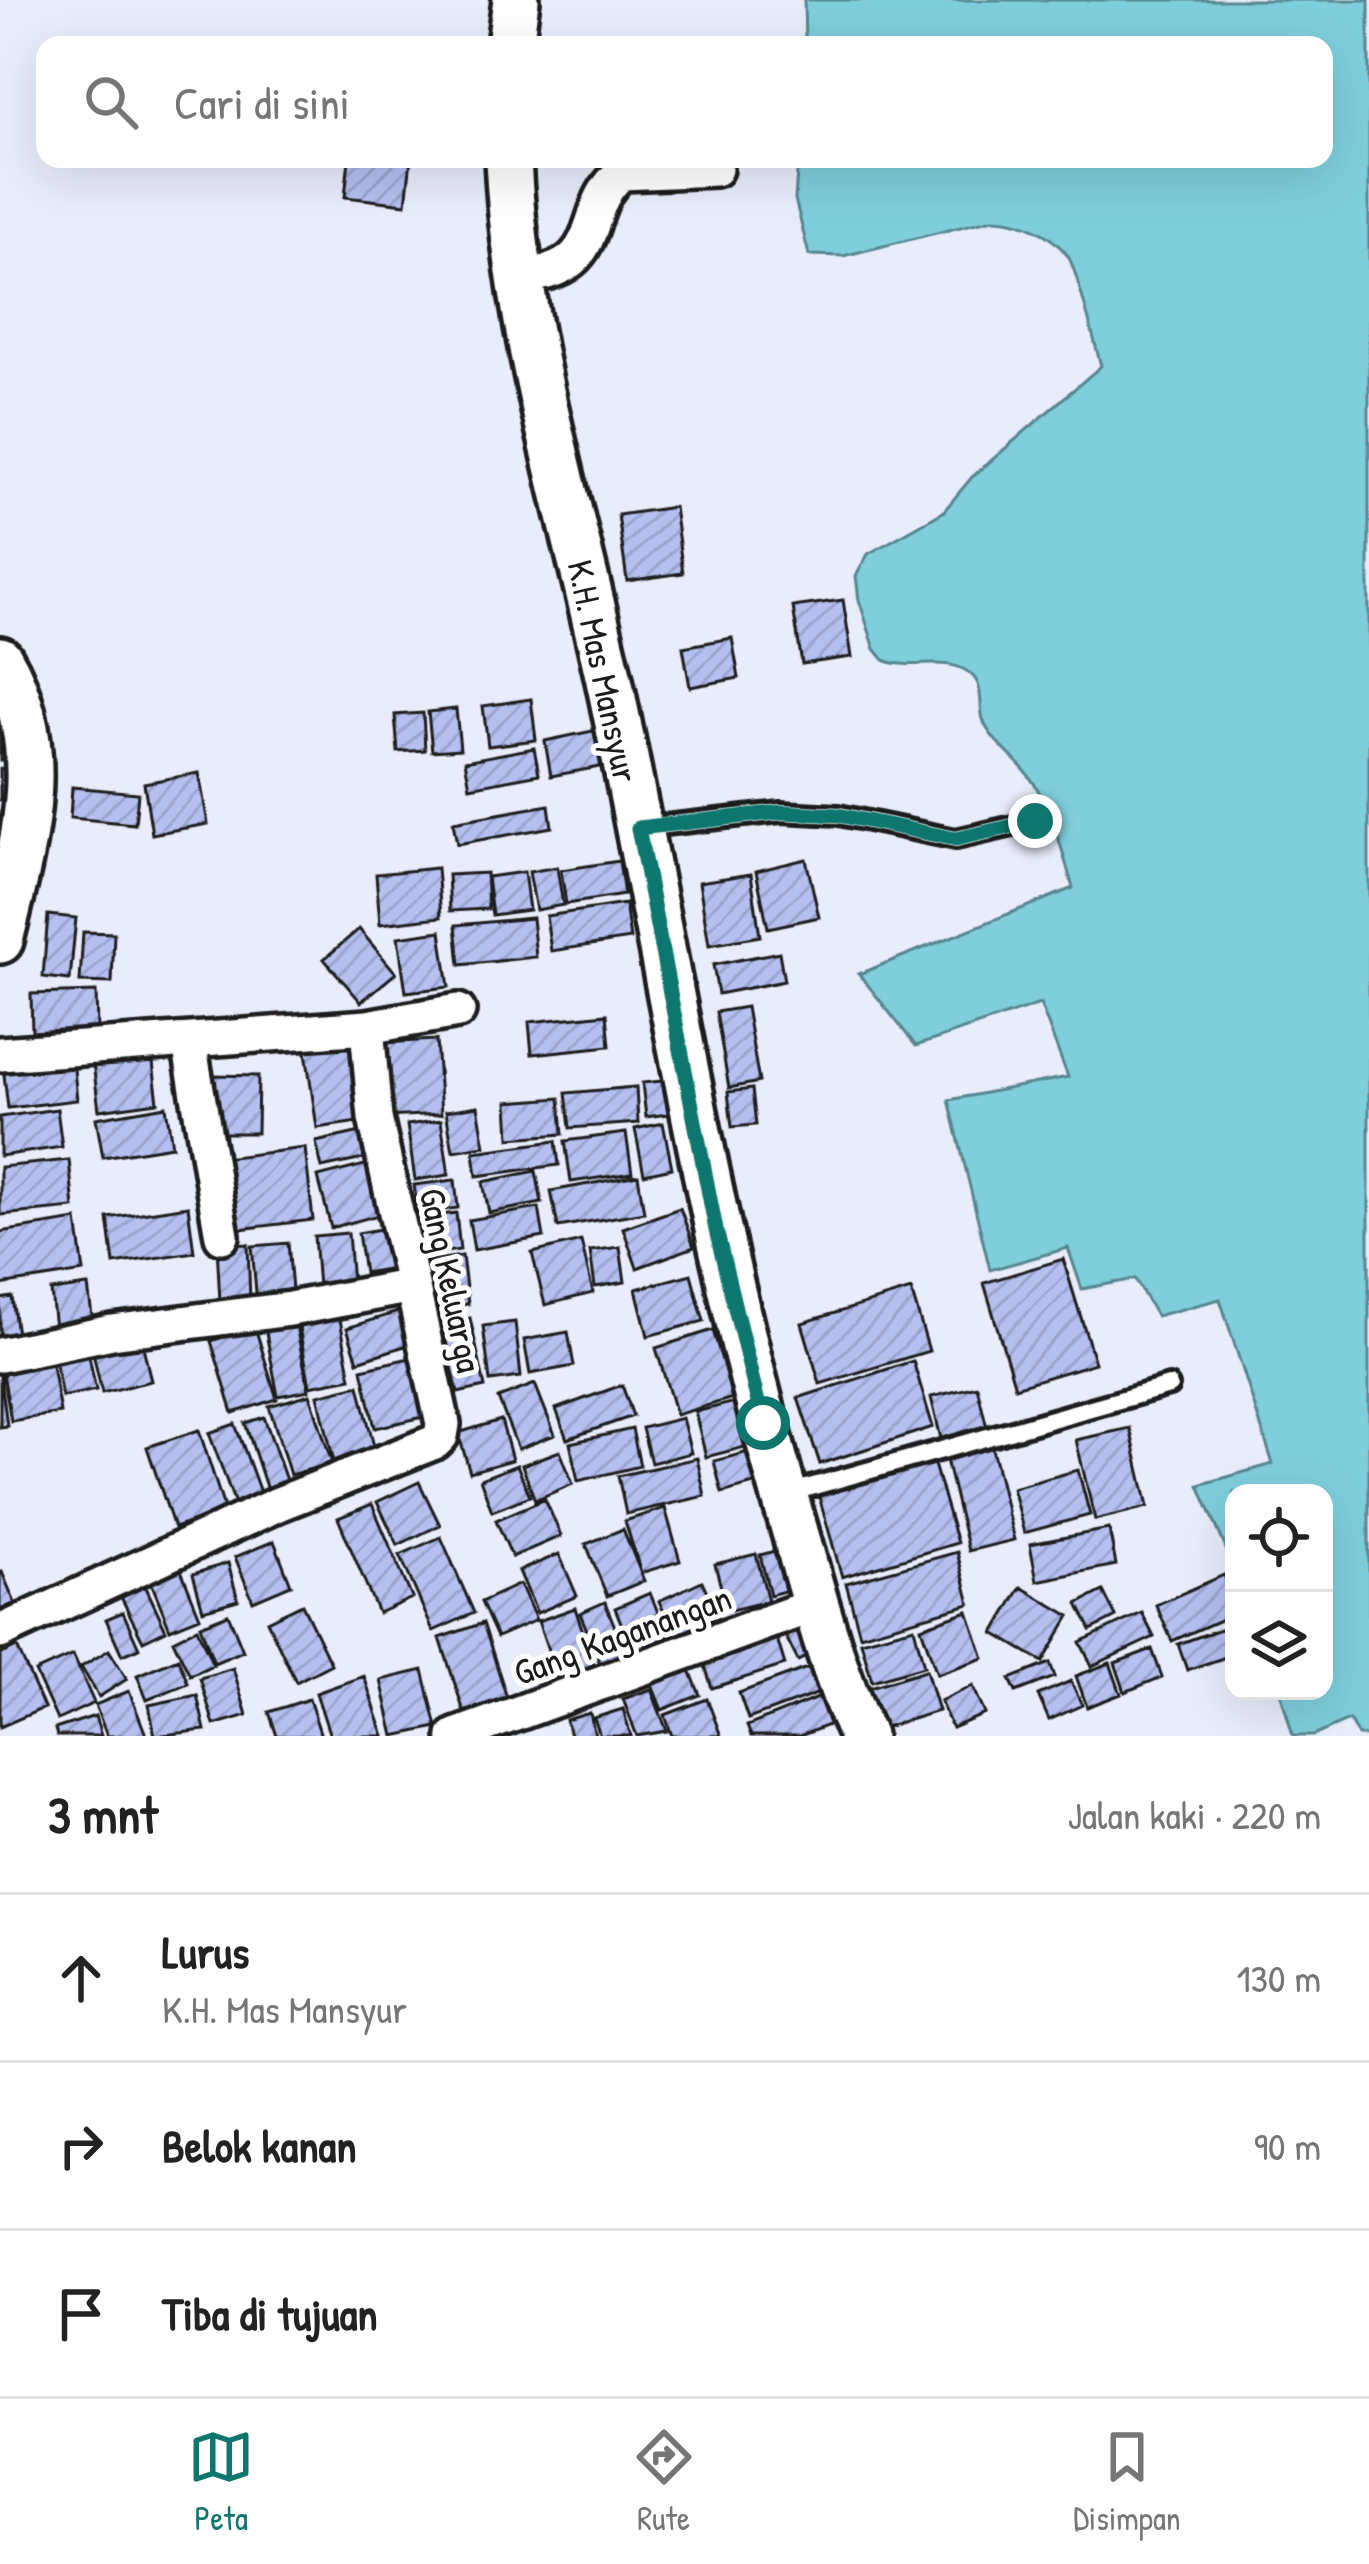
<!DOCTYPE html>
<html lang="id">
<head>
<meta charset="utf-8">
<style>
	:root { --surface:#fff; --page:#f6f6f6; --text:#222; --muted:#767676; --line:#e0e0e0; --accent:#0f766e }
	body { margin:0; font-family:"Patrick Hand",sans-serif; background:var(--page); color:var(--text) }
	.controls { position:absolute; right:36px; bottom:36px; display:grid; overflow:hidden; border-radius:24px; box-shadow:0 12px 48px #0002 }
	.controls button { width:108px; height:108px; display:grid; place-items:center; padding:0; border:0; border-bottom:3px solid var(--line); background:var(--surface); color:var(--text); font:60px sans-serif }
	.stop { position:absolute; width:36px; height:36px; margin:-27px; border:9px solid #0f766e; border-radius:50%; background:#fff }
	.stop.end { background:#0f766e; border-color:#fff; box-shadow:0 3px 12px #0008 }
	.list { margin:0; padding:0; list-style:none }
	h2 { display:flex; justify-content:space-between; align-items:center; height:156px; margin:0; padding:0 48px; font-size:51px }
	h2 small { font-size:39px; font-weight:400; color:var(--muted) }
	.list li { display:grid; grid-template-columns:78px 1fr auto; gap:36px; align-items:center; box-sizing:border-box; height:168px; padding:0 48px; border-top:3px solid var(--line) }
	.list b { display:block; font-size:45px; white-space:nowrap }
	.list p { margin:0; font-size:39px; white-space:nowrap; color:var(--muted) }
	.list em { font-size:39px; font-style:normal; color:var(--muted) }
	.icon { flex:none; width:66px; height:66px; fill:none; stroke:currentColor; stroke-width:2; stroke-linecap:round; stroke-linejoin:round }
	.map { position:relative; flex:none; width:1369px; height:1736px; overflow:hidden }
	.search { position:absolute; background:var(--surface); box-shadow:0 12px 48px #0002; left:36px; right:36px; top:36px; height:132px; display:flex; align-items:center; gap:30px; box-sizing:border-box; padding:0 42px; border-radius:24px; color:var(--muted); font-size:45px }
	.sheet { height:660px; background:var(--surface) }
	nav { display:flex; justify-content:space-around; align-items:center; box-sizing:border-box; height:168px; border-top:3px solid var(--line); background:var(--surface); font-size:33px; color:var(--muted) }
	nav a { display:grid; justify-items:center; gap:6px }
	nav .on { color:var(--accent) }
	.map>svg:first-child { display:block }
	.water { fill:#7fcedc; stroke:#57878f; stroke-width:3 }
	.building { fill:url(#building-hatch); stroke:#1c1c1c; stroke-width:3 }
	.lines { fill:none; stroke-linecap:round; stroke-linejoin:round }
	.lane-casing { stroke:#1c1c1c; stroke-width:26 }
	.street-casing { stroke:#1c1c1c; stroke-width:42 }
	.secondary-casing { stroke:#1c1c1c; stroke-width:54 }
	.lane { stroke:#fff; stroke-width:16 }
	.street { stroke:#fff; stroke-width:33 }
	.secondary { stroke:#fff; stroke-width:45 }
	.route { stroke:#0f766e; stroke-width:15 }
	.labels { text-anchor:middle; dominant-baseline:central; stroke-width:10; stroke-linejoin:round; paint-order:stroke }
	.street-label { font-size:36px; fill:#1c1c1c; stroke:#fff }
</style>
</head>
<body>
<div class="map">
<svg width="1369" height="1736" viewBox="0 0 1369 1736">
	<defs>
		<pattern id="building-hatch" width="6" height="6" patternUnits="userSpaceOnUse" patternTransform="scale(3)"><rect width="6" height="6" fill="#b5c0f1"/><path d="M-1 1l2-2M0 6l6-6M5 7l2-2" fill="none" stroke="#9ba4ce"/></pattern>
	</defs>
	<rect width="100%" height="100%" fill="#e9ecfb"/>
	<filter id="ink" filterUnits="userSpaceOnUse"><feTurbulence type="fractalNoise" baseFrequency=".00833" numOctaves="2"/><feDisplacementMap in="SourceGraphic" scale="24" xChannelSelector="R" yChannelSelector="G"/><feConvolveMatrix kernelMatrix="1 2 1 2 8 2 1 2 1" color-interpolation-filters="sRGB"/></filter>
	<g filter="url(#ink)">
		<path class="water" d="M804,0H1369V1736H1358L1349,1720L1313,1736H1293L1280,1691H1324V1493H1234V1568L1199,1485L1273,1464L1220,1299L1156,1316L1135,1279L1082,1289L1068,1248L990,1270L949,1100L1068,1077L1040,1004L916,1046L859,974L1073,888C1062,851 1053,808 1029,776C1017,759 989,740 983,719C978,701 986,682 965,670C943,657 910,671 884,660L875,649L859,600L856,576L868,554L943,512L972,477L1101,366C1096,347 1076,268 1068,256C1051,233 1020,219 993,219L843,256L809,255L795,199L798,159H1324V45H805Z"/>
		<path class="building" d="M349,159H411L406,204L345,197Z
			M674,507L683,573L627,581L618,515Z
			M843,600L852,657L802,664L793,607Z
			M732,638L739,678L690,687L683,647Z
			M531,699L536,740L488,746L483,706Z
			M456,709L460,749L432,751L428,712Z
			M423,713L425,750L398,752L395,715Z
			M3,715L8,760L0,761V716Z
			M602,729L610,765L551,776L545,741Z
			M534,748L539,774L470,787L465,761Z
			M9,767L14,798L0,800V769Z
			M199,773L208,824L152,834L144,783Z
			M72,787L138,793L135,824L70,818Z
			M549,805L552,827L457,844L453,822Z
			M806,859L819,917L768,928L756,871Z
			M619,861L624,895L566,904L561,870Z
			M557,867L563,905L536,910L529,872Z
			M437,868L441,917L380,924L376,874Z
			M524,872L529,910L492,915L487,877Z
			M486,873L488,909L450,911L448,875Z
			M751,874L760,936L709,945L699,882Z
			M625,904L630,939L551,951L546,916Z
			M48,915L76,918L70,980L43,977Z
			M532,918L536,957L460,965L456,925Z
			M359,929L396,973L361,1002L324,959Z
			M441,931L449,987L406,992L398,937Z
			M83,932L114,933L112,983L80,982Z
			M779,952L784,981L718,994L713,965Z
			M96,992L97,1029L32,1032L31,994Z
			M746,1007L759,1082L729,1088L716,1012Z
			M607,1014L610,1046L532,1054L529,1022Z
			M354,1038L366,1121L317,1128L305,1045Z
			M436,1040L441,1114L386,1117L382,1043Z
			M152,1055L158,1102L99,1110L93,1063Z
			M73,1059L77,1100L8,1108L3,1067Z
			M212,1075L258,1076L257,1133H211Z
			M672,1080L675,1113L646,1117L642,1083Z
			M636,1087L638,1123L570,1128L566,1093Z
			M752,1089L756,1125L732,1127L728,1092Z
			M560,1098L563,1134L510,1138L508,1102Z
			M166,1106L172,1146L103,1157L96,1118Z
			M478,1106L485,1146L453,1151L446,1111Z
			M57,1109L62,1147L0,1156V1117Z
			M441,1120L449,1175L415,1180L407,1125Z
			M663,1123L672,1168L644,1174L635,1129Z
			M374,1129L381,1155L322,1168L316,1142Z
			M626,1133L632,1173L571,1182L565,1141Z
			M556,1141L559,1165L477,1176L474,1152Z
			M305,1148L313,1220L231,1230L223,1158Z
			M69,1160L74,1208L0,1215V1167Z
			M380,1161L393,1211L331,1228L318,1177Z
			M536,1171L542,1203L489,1213L483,1182Z
			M638,1175L644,1212L558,1227L551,1191Z
			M455,1180L458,1208L418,1213L414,1185Z
			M188,1206L194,1252L114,1264L108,1218Z
			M539,1208L544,1237L474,1250L469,1220Z
			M680,1208L694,1247L637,1268L623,1228Z
			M456,1213L460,1250L423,1255L419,1218Z
			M77,1220L84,1272L0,1285V1232Z
			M397,1226L403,1266L364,1273L358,1233Z
			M348,1233L352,1284L318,1287L314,1236Z
			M581,1241L593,1293L545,1305L532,1253Z
			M288,1243L293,1301L257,1304L252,1246Z
			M248,1244L250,1300L220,1302L217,1246Z
			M620,1247L625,1282L595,1287L590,1251Z
			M462,1256L468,1304L435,1308L429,1261Z
			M1063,1259L1095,1363L1015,1387L984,1283Z
			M691,1274L704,1321L648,1336L636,1289Z
			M88,1286L93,1324L55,1329L51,1291Z
			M911,1290L929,1351L820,1384L802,1323Z
			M12,1297L17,1335L0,1337V1299Z
			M401,1311L411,1344L358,1361L347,1328Z
			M339,1314L351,1378L310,1386L298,1322Z
			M294,1316L309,1390L278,1396L264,1322Z
			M470,1318L485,1387L458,1393L442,1324Z
			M515,1322L521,1377L490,1381L483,1326Z
			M255,1327L277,1399L233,1413L211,1341Z
			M139,1329L151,1381L102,1393L90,1340Z
			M713,1330L733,1398L676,1415L656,1348Z
			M568,1332L574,1366L530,1374L524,1340Z
			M86,1342L96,1390L62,1397L53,1349Z
			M418,1356L432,1415L375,1428L362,1369Z
			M51,1359L60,1413L11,1421L2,1367Z
			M913,1361L933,1427L820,1464L798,1398Z
			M0,1371L7,1426L0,1427Z
			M535,1384L555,1435L518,1449L498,1398Z
			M359,1385L375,1451L334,1462L318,1395Z
			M622,1385L633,1416L567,1439L556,1409Z
			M977,1386L1014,1540L968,1551L931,1397Z
			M310,1394L332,1463L290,1475L269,1406Z
			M747,1399L757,1444L706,1457L695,1412Z
			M264,1417L288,1486L268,1493L245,1423Z
			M682,1418L691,1453L651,1463L642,1428Z
			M501,1420L512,1460L470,1472L458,1433Z
			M235,1424L261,1495L235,1504L209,1433Z
			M1130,1428L1148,1507L1095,1520L1076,1440Z
			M632,1429L640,1466L578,1481L570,1443Z
			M199,1430L225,1511L174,1528L147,1447Z
			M928,1444L957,1543L842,1577L814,1479Z
			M756,1450L765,1481L722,1493L714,1461Z
			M560,1451L573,1484L535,1500L522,1465Z
			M697,1458L705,1496L626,1514L618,1476Z
			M517,1465L530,1496L492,1511L480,1479Z
			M1078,1470L1090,1515L1024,1533L1012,1488Z
			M419,1482L440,1525L398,1545L377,1502Z
			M545,1499L561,1536L512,1557L496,1520Z
			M372,1504L412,1598L378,1613L338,1518Z
			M665,1508L680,1561L641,1573L625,1521Z
			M623,1529L644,1581L607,1596L586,1544Z
			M1109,1529L1116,1565L1037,1581L1030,1544Z
			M441,1537L474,1613L433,1631L400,1555Z
			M274,1541L291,1585L253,1601L235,1557Z
			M789,1547L799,1587L770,1595L760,1555Z
			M957,1552L970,1604L860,1635L846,1583Z
			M559,1554L577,1596L537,1613L519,1571Z
			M756,1554L768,1601L727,1611L715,1564Z
			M177,1560L200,1617L170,1629L147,1572Z
			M228,1563L238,1600L203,1610L193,1574Z
			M2,1572L15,1603L0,1610V1573Z
			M1224,1575L1234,1600V1614L1172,1641L1156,1605Z
			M143,1581L166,1630L143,1641L119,1593Z
			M702,1581L718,1616L675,1636L659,1601Z
			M520,1584L536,1620L497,1637L481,1602Z
			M1021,1587L1070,1616L1043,1662L994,1633Z
			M1103,1591L1116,1617L1091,1630L1078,1604Z
			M650,1593L669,1639L634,1654L615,1608Z
			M605,1602L625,1652L600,1663L580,1613Z
			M302,1604L331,1664L296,1682L267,1621Z
			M575,1608L595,1667L558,1679L538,1621Z
			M812,1611L829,1645L798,1661L781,1627Z
			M968,1611L984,1658L937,1674L921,1627Z
			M123,1612L139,1648L122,1655L106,1619Z
			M1142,1613L1154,1637L1092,1666L1080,1642Z
			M228,1614L243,1651L214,1663L200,1625Z
			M483,1623L508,1701L465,1715L440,1638Z
			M914,1627L924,1666L872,1681L861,1641Z
			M197,1628L213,1665L190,1675L173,1640Z
			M1223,1628L1232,1655L1187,1670L1178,1644Z
			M775,1632L785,1665L712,1688L702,1656Z
			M17,1647L44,1708L0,1727V1655Z
			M1152,1649L1162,1677L1125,1692L1115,1663Z
			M109,1650L127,1679L99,1697L81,1667Z
			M73,1655L94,1703L57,1720L35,1672Z
			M178,1658L188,1683L147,1700L137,1675Z
			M821,1663L830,1689L748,1719L739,1693Z
			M1050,1663L1055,1677L1016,1692L1010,1679Z
			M1110,1663L1121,1694L1087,1707L1076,1676Z
			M688,1665L700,1695L662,1710L650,1680Z
			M233,1668L247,1715L214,1725L200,1678Z
			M423,1670L437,1727L394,1736L381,1680Z
			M926,1670L938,1711L882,1728L870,1687Z
			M364,1676L384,1736H330L316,1693Z
			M1071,1681L1082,1705L1049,1720L1038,1695Z
			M973,1686L985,1714L952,1728L940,1701Z
			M651,1689L667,1731L637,1736L623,1699Z
			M129,1691L146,1735L107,1736L95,1705Z
			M830,1693L841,1720L800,1736H751L747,1726Z
			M197,1695L205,1730L155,1736L149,1705Z
			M309,1699L321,1736H277L269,1712Z
			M707,1699L721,1736H672L665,1715Z
			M623,1709L631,1736H600L594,1718Z
			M590,1713L595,1736H570L566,1720Z
			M95,1716L101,1736H57L55,1729Z"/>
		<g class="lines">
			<g class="lane-casing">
				<path id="lane" d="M638,828L781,812L839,815L956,839L1035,821
					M789,1493L1169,1386"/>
			</g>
			<g class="street-casing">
				<path id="street" d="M523,276C610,269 577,208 622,173L715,169
					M367,1027L458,1011
					M189,1042L222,1236
					M0,1054L367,1027L375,1118L443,1424L441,1436L435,1442L278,1504L0,1632
					M0,1355L112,1332L290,1309L412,1286
					M455,1736L817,1604"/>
			</g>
			<g class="secondary-casing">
				<path id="secondary" d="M510,45L516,0
					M508,159C516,339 575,519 612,694C669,967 710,1243 789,1511C811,1586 830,1665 862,1736
					M0,660C52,749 23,846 0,940"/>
			</g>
			<use href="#lane" class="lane"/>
			<use href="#street" class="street"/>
			<use href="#secondary" class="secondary"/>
		</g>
	</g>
	<g class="lines" filter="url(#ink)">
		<path class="route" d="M763,1423L716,1230L638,828L782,812L838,815L956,839L1035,821"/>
	</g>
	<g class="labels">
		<g class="street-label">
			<text transform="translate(604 671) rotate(78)">K.H. Mas Mansyur</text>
			<text transform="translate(452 1280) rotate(78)">Gang Keluarga</text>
			<text transform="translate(622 1634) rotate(-20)">Gang Kaganangan</text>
		</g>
	</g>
</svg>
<div class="controls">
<button><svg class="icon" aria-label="locate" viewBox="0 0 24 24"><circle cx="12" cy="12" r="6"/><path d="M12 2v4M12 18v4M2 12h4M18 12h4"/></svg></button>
<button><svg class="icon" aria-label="layers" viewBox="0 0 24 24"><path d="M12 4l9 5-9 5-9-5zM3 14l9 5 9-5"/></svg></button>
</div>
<div class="stop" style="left:763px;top:1423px"></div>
<div class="stop end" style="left:1035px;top:821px"></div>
<div class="search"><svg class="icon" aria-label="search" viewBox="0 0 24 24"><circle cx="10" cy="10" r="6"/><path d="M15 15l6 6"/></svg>Cari di sini</div>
</div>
<section class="sheet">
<h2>3 mnt<small>Jalan kaki · 220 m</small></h2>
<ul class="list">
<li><svg class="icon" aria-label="ahead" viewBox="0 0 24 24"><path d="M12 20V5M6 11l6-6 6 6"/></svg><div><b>Lurus</b><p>K.H. Mas Mansyur</p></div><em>130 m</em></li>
<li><svg class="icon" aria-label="right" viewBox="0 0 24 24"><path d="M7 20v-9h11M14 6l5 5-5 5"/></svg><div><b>Belok kanan</b></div><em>90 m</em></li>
<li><svg class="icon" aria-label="arrive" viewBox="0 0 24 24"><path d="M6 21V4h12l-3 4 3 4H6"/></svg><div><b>Tiba di tujuan</b></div></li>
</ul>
</section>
<nav>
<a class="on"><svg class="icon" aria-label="map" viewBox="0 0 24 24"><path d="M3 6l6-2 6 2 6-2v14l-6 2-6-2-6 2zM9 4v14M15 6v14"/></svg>Peta</a>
<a><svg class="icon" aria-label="directions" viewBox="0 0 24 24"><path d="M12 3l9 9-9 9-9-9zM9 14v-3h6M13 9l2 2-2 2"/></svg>Rute</a>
<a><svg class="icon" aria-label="saved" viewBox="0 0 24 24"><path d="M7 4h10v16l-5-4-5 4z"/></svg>Disimpan</a>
</nav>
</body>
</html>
